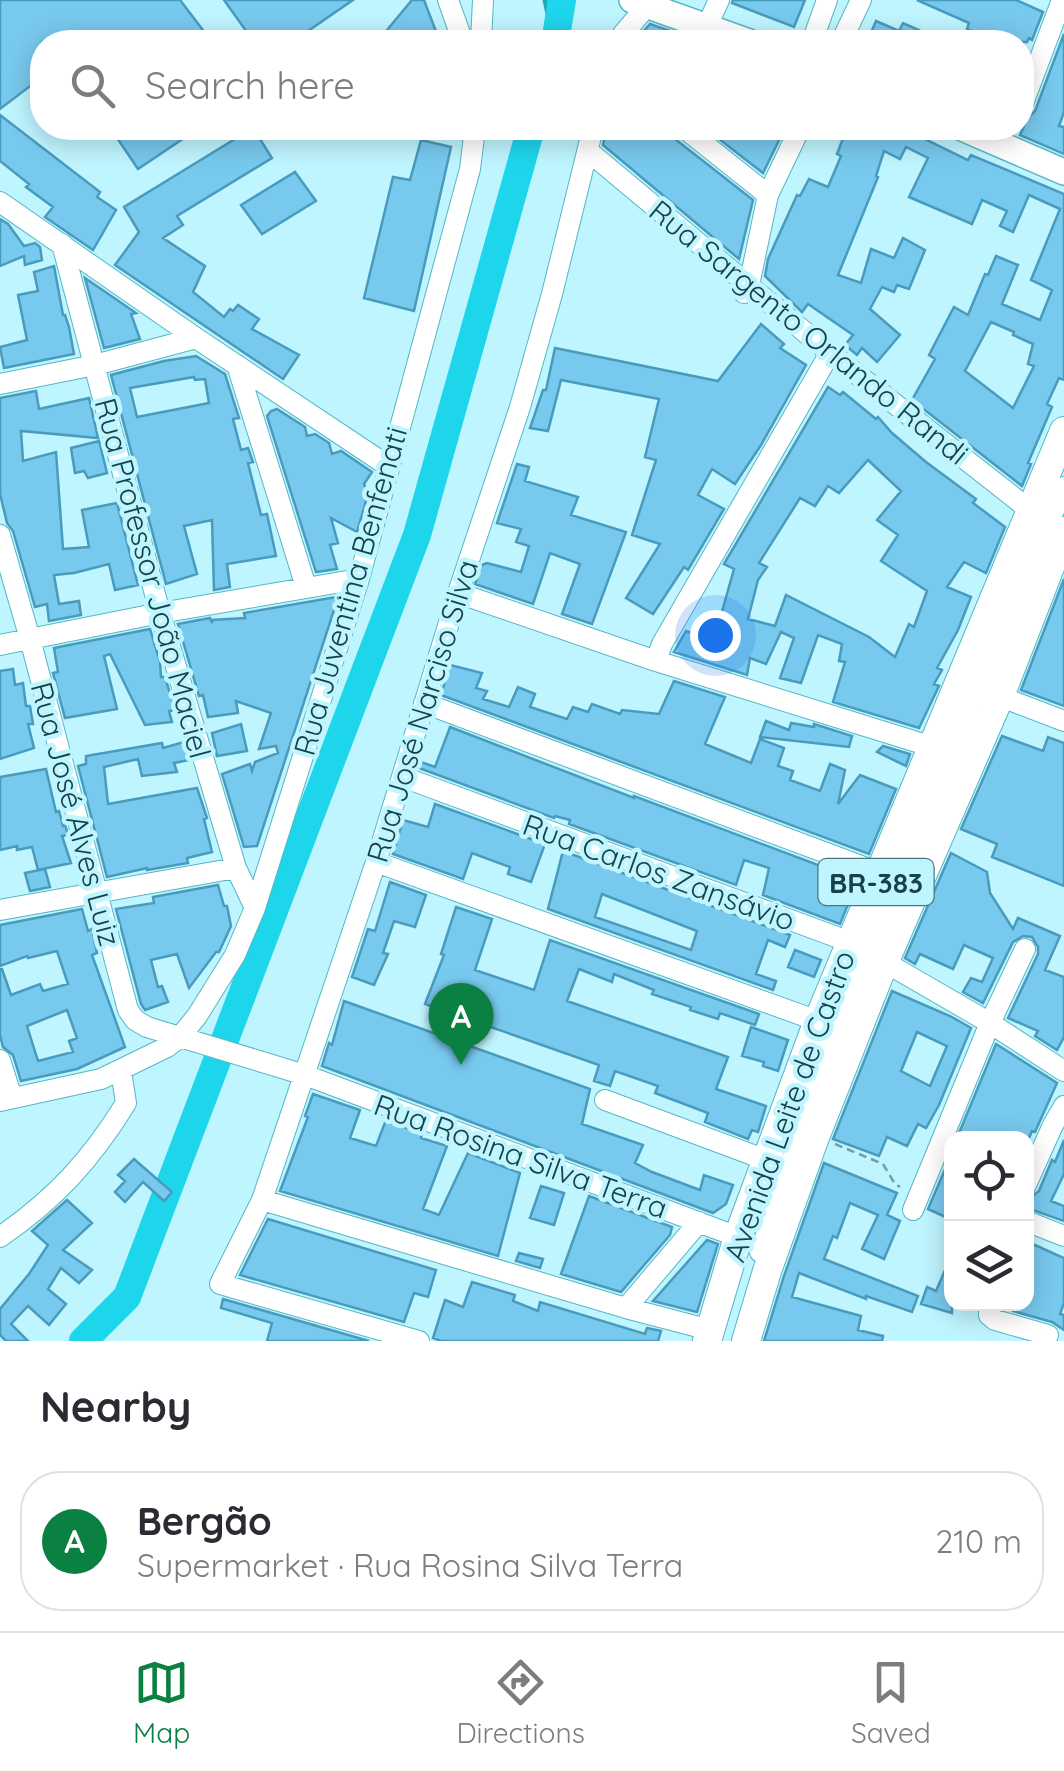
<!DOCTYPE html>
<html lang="en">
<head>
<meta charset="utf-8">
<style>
	:root { --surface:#fff; --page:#f7f7f7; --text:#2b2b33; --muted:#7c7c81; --line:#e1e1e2; --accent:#0b8043 }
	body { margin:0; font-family:Quicksand,sans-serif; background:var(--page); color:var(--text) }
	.controls { position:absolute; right:30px; bottom:30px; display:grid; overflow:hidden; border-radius:20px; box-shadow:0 5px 25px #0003 }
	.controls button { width:90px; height:90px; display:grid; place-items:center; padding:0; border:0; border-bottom:2px solid var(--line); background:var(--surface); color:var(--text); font:50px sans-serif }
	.you { position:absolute; left:715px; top:635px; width:35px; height:35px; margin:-25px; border:8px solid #fff; border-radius:50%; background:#1a73e8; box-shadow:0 0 0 15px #1a73e833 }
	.badge { display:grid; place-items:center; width:65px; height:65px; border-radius:50%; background:var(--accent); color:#fff; font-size:32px; font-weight:700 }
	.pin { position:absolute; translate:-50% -82px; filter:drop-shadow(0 2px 5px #0008) }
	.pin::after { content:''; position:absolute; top:52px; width:35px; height:30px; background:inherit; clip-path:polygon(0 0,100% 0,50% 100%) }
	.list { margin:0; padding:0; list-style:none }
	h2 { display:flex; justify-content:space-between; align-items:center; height:130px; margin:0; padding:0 40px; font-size:42px }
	h2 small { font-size:32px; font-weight:400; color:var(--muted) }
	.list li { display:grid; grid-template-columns:65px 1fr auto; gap:30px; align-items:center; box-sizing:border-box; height:140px; margin:0 20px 20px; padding:0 20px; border:2px solid var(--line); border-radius:40px }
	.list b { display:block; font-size:38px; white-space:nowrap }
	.list p { margin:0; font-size:32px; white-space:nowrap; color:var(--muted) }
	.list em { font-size:32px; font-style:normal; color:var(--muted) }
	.icon { flex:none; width:55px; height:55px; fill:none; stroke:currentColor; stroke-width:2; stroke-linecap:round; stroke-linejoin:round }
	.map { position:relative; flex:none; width:1064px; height:1341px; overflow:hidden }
	.search { position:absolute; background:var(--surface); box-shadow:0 5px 25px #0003; left:30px; right:30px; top:30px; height:110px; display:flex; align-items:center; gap:25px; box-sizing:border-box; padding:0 35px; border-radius:40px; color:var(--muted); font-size:38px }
	.sheet { height:290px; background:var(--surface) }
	nav { display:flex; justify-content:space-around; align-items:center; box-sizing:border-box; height:140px; border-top:2px solid var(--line); background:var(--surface); font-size:28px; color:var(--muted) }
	nav a { display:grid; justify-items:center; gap:5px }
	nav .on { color:var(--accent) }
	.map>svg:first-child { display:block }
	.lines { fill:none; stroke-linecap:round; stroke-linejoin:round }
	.stream { stroke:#1caabb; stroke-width:5 }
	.river { stroke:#1ed6ec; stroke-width:28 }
	.building { fill:#78c9ee; stroke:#499bbe; stroke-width:2.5; fill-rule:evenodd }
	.minor-casing { stroke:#54b7c6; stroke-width:22 }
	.major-casing { stroke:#54b7c6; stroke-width:28 }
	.highway-casing { stroke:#54b7c6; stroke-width:30 }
	.path { stroke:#6fa0a8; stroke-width:2.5; stroke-dasharray:8 5; stroke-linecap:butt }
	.minor { stroke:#fff; stroke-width:20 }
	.major { stroke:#fff; stroke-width:25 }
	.highway { stroke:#fff; stroke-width:28 }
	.labels { text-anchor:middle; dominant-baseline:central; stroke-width:9; stroke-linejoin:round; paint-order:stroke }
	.shield { fill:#bff5ff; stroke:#4a7880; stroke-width:2.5 }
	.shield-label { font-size:28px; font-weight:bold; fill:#184249 }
	.street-label { font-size:30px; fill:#184249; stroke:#bff5ff }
</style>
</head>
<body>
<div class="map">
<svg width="1064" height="1341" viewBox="0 0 1064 1341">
	<rect width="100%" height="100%" fill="#bff5ff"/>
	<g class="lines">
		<path class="stream" d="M545,0L554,42"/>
		<path class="river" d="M555,42L562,0
			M83,1341L127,1297L417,535L531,128"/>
	</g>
	<path class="building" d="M0,0H180L212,42H42V77L0,109Z
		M224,0H353L292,42H254Z
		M412,0H424L440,42H401L387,30Z
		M733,0H805L794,27L732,3Z
		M917,0H1016L1043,12L1032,40L1029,38L1027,42H971L976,33L967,29L969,23Z
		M876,21L899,31L903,23L919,30L915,38L925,42H867Z
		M650,24L702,42H634Z
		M1064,34V112L1059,126L1064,127V154L1020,135L1027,119L1035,111Z
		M0,115L100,192L97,197L116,210L93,250L45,217L53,207L26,187L29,184L0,161Z
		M120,128H199L138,169L113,132Z
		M253,128L272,158L177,216L183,225L163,238L205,266L193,292L224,317L230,309L233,311L238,305L259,319L252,329L299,355L283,379L115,265L139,232L124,207Z
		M606,128H670L675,139L753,200L739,259L603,145Z
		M705,128H785L763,173Z
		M847,128H904L917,133L918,131L929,136L927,140L968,160L971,155L1064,194V380L1059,378L1047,404L1052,407L1028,463L1031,464L1022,486L912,400L935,359L929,355L954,307L968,315L985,274L988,275L996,256L1018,265L1002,304L1040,320L1052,290L1031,280L1060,209L1029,195L1013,232L1000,226L1007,211L982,200L972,224L909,197L928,158L906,147L900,159L884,151L876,176L878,177L838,275L861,283L871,249L894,258L903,238L925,250L909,289L897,285L894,292L882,287L870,309L900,335L877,362L862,348L857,355L845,345L853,335L808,304L802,312L765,276L768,259L797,195L800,196L809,179L828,187L841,156L837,154ZM991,322L1014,332L1013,335L1033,344L1028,364L1034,366L1013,408L965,371Z
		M421,140L451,147L414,311L364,298L393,177L410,180Z
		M295,172L316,201L262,234L241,205Z
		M0,219L8,224L24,246L35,243L40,247L42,260L25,265L24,256L0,266Z
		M54,266L63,315H65L69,327L74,354L4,368L0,347L27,340L18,295L38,291L34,272Z
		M85,278L136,313L131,314L140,339L104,348Z
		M761,324L784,344L780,348L806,365L761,445L735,484L712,469L698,495L724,509L688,570L684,567L653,614L626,598L660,544L632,535L656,460L645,457L659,399L561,380L548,431L530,428L543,390H546L555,348L718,381Z
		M196,356L225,374L239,418L233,419L241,450L248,448L253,462L248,463L261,515L267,514L276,556L227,564L230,587L214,590L212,520L184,526L197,574L166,584L111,375L164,361ZM194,377L195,380L205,379L209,403L137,417L130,388Z
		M828,387L840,395L843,392L876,419L878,417L892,433L926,462L976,499L973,503L1005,527L986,573L964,562L947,587L971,597L958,630L937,668L942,670L934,684L939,686L919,728L833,702L845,662L839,661L842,644L818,635L801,683L780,678L794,638L781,632L766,664L750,658L747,675L674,652L686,631L714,640L734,569L724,564ZM868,460L901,491L877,520L898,535L881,561L927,591L914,627L909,624L895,657L869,637L786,595L775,626L748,619L758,580L767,567L759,563L800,498L815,506L828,486L839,493Z
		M36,391L39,409L89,398L98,438L21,431L23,461L56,452L63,549L89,547L82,510L117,503L138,585L115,590L109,564L74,573L54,575L59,604L79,601L81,615L49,621L47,604L35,607L13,531L7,523L0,494V398Z
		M277,409L305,427L307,436L315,434L329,443L332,454L341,451L372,472L364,484L368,494L357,532L331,518L338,543L330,545L337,569L316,572L267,416L271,411Z
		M99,441L107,473L88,478L84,471L75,473L71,448Z
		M517,464L529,467L525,481L578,497L571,515L626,532L592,624L562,614L580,564L550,553L533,604L475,584L482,565L487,563L521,572L529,546L516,542L521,529L497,523Z
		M1064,579V706L1021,690Z
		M336,597L338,598L257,846L244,847L222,774L250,764L252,771L255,762L278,753L276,746L259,749L271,713L236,701L238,713L208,717L203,695L199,696L178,624L210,618L212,623V620L245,618L244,613Z
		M150,629L160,662L161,677H165L175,710L169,711L172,722L145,725L110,654L104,656L117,709L65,718L53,673L58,672L54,648Z
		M450,665L482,673L476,688L487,691L483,699L509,707L518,687L535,694L530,707L567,719L573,707L588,712L592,704L620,714L622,710L659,714L674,681L725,697L705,744L751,763L760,739L784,748L778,766L793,771L790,780L820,791L830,764L845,770L838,804L860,775L896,789L869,854L441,695Z
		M13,669L15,685L23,683L26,706H30L33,724H28L34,748L0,759V671Z
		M766,721L789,730L791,723L814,727V724L852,736L849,747L760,737Z
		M241,724L247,751L217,756L212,733Z
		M450,727L634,798V796L858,880L840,924L763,895L769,868L744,860L736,885L569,824L570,820L555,816L554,818L419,768L421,762L435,767Z
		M1002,736L1043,751L1048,737L1064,743V886L992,857L997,844L961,829Z
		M184,742L189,760L174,763L177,772L142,776L138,759L104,767L108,804L197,788L207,818L204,819L212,852L187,858L188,863L147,870V868L107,877L78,766L86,764V756L162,743L163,748Z
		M883,746L910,754L906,766L877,752Z
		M46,769L56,812L59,811L63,826L65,825L68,835L62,836L71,863L38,870L32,847L17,850V846L0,850V777Z
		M435,804L545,844L531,882L508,874L510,867L472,853L463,879L393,854L403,820L428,827Z
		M563,851L790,935L785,947L768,940L756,974L776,981L773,990L548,909ZM602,894L697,931L691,950L595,917Z
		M951,853L987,872L990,893L1013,929L1018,918L1060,936L1045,970L1064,977V1037L1057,1050L1035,1036L1038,1031L1008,1018L1038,954V947L1032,937L1023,936L1013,942L983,1003L963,992L971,978L982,982L993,958L964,945L953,969L920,954L915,964L905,958Z
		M45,869L50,887L30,891L25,873Z
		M390,882L426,895L415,927L394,921L383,953L388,954L374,985L352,977L368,929L375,931Z
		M218,885L224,906H227L231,926L219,952H216L189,988L177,954L151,960L158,987L162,986L168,1002L145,1010L141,1004L116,909L154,903L153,897Z
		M456,907L492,919L475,970L534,990L550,940L759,1014L755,1025L720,1013L718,1019L690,1010L691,1007L652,994L654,990L614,974L612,982L579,969L567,1001L728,1057L716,1089L766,1106L758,1132L752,1130L748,1139L705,1122L708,1113L655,1093L658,1086L615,1071L610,1086L594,1081L599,1065L425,1004L444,955L441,954Z
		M82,909L88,931L92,929L97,953L92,955L125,1047L77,1069L21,1081L13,1055L3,1047L0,1035V969H2L11,995L40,984L43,991L68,984L57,951L28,958L27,956L0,966V925ZM67,1010L77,1038L69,1041L73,1052L38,1061L27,1026Z
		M795,950L821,960L814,977L788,967Z
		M892,991L950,1016L971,1028L939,1105L926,1128L918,1124L907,1146L887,1137L879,1156L833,1139ZM917,1032L947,1046L930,1086L901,1071Z
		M344,1001L590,1089L582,1124L643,1145L635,1163L652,1172L700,1190L704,1175L733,1185L726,1204L713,1213L322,1066L329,1043L332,1045Z
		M751,1027L788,1040L778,1071L763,1066L764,1062L742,1056Z
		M996,1044L1057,1083L1035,1132L1032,1131L1029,1138H957Z
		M313,1094L360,1110L350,1138L376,1146L386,1120L422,1134L421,1138L447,1146L423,1209L439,1215L468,1153L520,1173L498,1256L280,1191L308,1117L305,1116Z
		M1064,1140V1174L1051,1201L1064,1206V1221L1027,1208L1031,1197L1039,1191L1052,1160L1055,1162Z
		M952,1153V1220L928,1209Z
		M134,1159L172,1192L164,1201L143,1182L125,1202L115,1192L125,1181L118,1175Z
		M824,1163L897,1193L887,1215L900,1221L884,1259L862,1249L878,1215L850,1203L837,1238L833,1236L824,1259L918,1296L912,1312L866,1296V1299L799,1273L792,1297L861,1316L858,1330L883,1336L882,1341H764L784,1276Z
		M541,1186L564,1193L554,1225L530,1218Z
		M589,1196L672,1227L670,1235L621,1292L561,1274Z
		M67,1200L92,1223L63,1250L92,1270L79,1283L61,1268L48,1289L66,1304L49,1325L28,1306L11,1324L28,1341H6L0,1335V1309L29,1274L48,1245L32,1231Z
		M268,1219L436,1270L428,1297L414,1293L404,1322L240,1275Z
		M707,1240L718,1244L697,1312L653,1301Z
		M1026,1241L1064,1258V1303L1060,1314L1064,1315V1330L1052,1322L1013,1311L1015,1304H1026Z
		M519,1253L543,1259L540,1268L516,1261Z
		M952,1254V1313L921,1304L927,1287L936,1291Z
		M472,1282L515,1295L513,1301L538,1311L540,1302L645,1334L647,1328L661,1331L658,1341H441L433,1338L445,1300L463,1307Z
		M223,1299L369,1341H267L272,1323L221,1308Z"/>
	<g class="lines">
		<g class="minor-casing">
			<path id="minor" d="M448,0L463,42
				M706,28L719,0
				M481,42L483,0
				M619,42L623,34L652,0
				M812,42L827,0
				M841,42L861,0
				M1022,106L1062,0
				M684,128L768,195
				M588,151L830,353L1040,518
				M0,202L196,338L388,466
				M62,244L160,613L236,868L255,908
				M744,293L749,285L768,195L800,128
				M237,365L306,587
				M0,384L95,365L196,338
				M0,535L30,639L128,1010L135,1020L147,1027L305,1075L738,1237
				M458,593L656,661L933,747
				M0,645L160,613L359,579
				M656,661L662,644L830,353
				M991,693L1064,721
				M424,703L880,873
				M403,777L850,942L990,1023L1064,1071
				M376,862L818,1021
				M0,910L236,868
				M0,1060L12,1098
				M605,1100L766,1160
				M0,1101L101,1079L167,1047L180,1037L197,1016L235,955L255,908L359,579L470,169L475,128
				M1026,1185L1053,1125L1064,1106
				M262,1200L626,1308L710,1330
				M913,1210L990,1023L1025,949
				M1026,1221L1064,1236
				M0,1237C55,1199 91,1160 126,1103L121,1071
				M760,1252L865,952L1064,487
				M989,1304V1315L995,1320L1048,1335
				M626,1308L699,1222
				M419,1341L220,1284L262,1200L376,862L458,593L520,407L552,294L593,128"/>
		</g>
		<g class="major-casing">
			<path id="major" d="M632,0L749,42
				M962,128L1064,172"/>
		</g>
		<g class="highway-casing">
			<path id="highway" d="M707,1341L738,1237L818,1021L1064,431
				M746,1341L767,1271L815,1137L884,963L1000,696L1064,531"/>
		</g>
		<path class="path" d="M835,1144L883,1164L895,1184L900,1187"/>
		<use href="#minor" class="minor"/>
		<use href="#major" class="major"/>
		<use href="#highway" class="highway"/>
	</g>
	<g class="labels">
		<rect class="shield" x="818.5" y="859" width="115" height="46" rx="8"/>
		<g class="shield-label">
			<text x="876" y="882">BR-383</text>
		</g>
		<g class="street-label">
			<text transform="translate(809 332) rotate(39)">Rua Sargento Orlando Randi</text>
			<text transform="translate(153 578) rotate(75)">Rua Professor João Maciel</text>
			<text transform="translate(350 591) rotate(-74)">Rua Juventina Benfenati</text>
			<text transform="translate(422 711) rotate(-73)">Rua José Narciso Silva</text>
			<text transform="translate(76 814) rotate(75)">Rua José Alves Luiz</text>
			<text transform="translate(659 872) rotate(20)">Rua Carlos Zansávio</text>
			<text transform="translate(789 1106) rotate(-70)">Avenida Leite de Castro</text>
			<text transform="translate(521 1156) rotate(20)">Rua Rosina Silva Terra</text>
		</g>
	</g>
</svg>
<div class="controls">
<button><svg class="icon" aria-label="locate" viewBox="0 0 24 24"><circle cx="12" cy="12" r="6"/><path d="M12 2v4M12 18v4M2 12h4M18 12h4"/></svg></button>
<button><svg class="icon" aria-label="layers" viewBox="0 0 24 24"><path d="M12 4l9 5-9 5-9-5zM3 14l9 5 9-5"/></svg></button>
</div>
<div class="you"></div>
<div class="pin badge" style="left:461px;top:1065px">A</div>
<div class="search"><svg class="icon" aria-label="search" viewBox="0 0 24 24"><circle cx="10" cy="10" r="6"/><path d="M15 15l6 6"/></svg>Search here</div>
</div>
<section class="sheet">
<h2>Nearby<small></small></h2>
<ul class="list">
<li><span class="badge">A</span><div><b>Bergão</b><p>Supermarket · Rua Rosina Silva Terra</p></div><em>210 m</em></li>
</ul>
</section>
<nav>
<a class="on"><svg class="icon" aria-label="map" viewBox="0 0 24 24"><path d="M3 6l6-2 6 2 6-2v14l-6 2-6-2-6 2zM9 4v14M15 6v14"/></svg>Map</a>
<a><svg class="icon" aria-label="directions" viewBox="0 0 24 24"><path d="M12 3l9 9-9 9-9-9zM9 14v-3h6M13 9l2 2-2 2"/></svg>Directions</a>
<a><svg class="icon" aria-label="saved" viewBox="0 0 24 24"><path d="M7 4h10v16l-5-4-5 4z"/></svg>Saved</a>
</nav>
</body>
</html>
